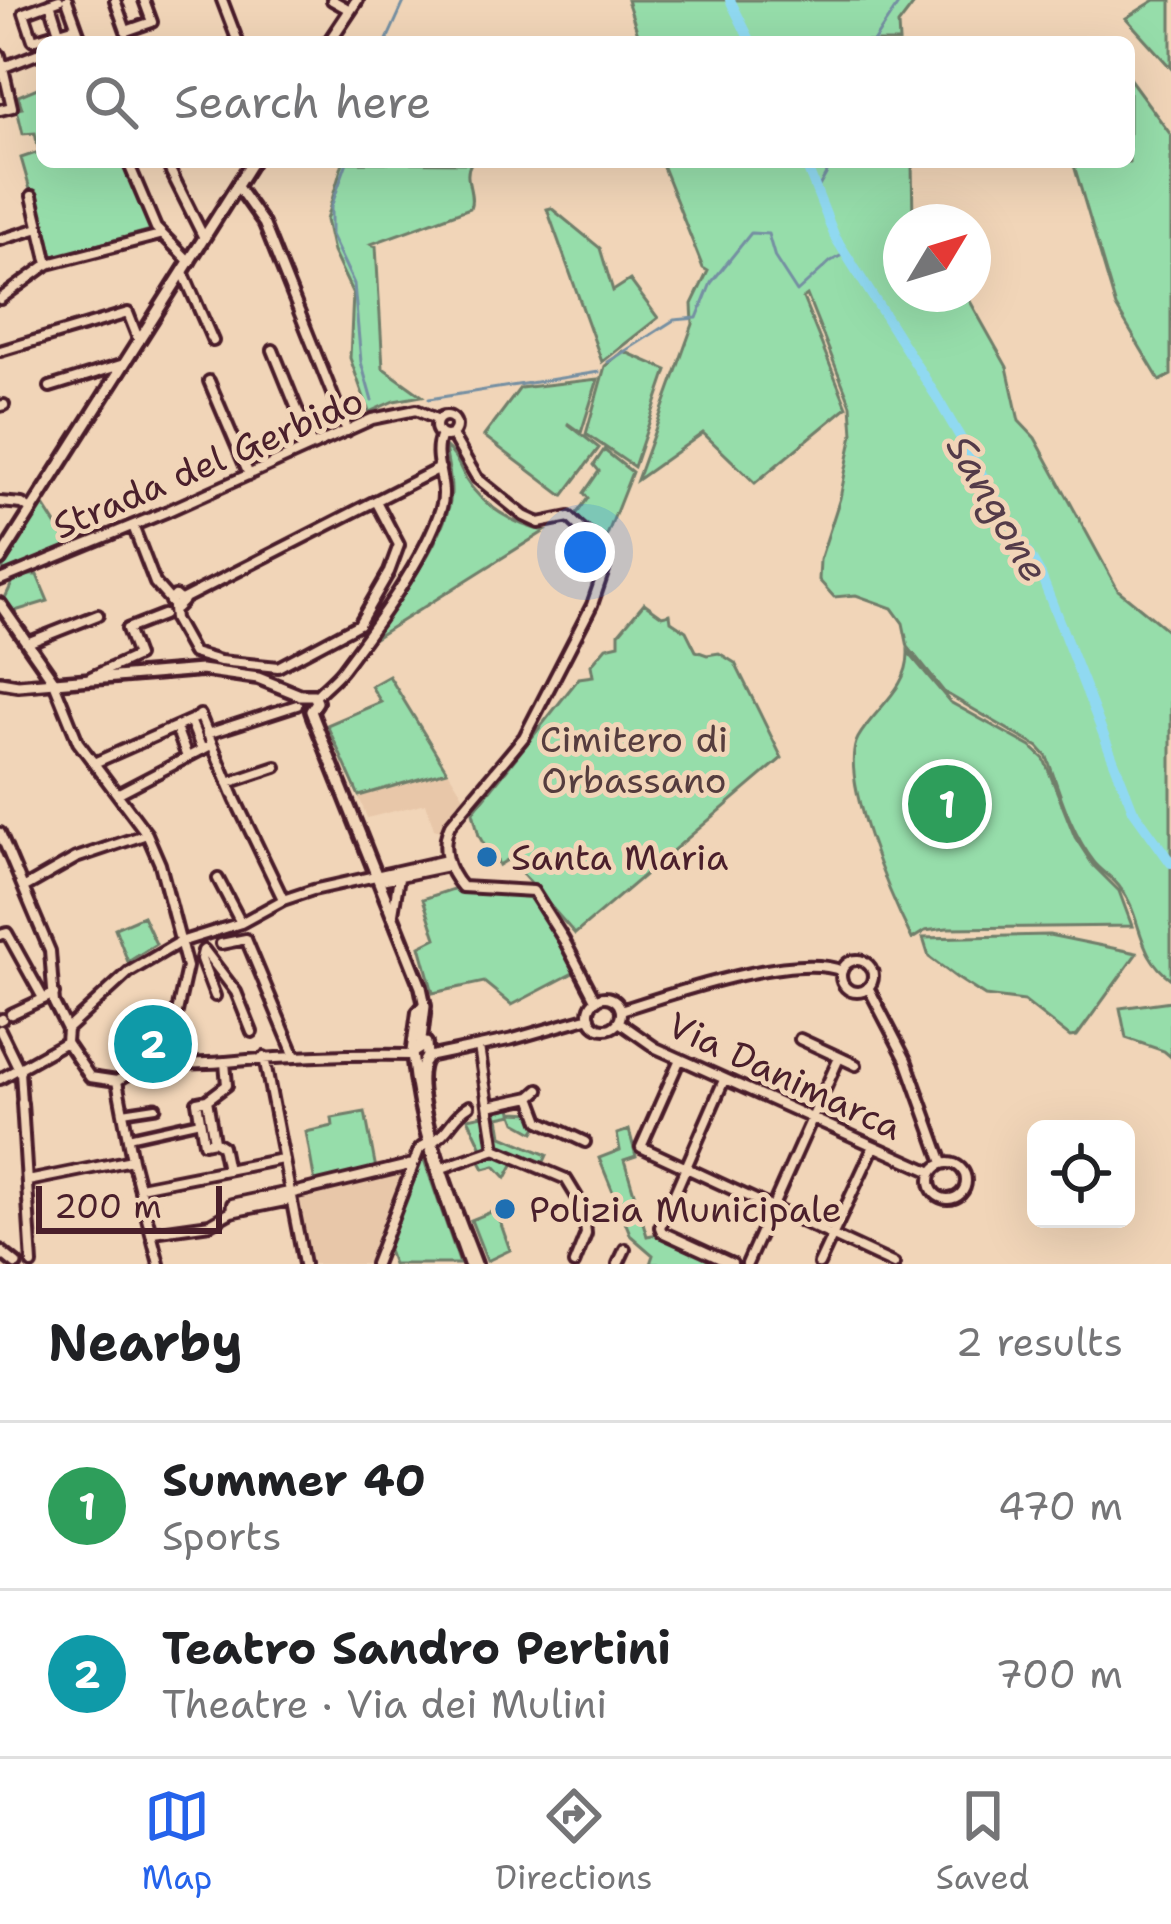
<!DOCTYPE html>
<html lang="en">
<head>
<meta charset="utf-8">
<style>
	:root { --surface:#fff; --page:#f6f6f6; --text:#202124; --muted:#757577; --line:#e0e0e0; --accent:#2563eb }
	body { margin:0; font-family:"Shantell Sans",sans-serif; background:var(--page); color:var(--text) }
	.controls { position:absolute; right:36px; bottom:36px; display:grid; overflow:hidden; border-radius:18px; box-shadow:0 12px 48px #0002 }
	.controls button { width:108px; height:108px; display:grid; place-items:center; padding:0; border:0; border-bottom:3px solid var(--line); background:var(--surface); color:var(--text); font:60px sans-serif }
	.compass { position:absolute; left:883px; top:204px; width:108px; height:108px; border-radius:50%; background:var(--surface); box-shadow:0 12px 48px #0002; rotate:52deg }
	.scale { position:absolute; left:36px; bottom:30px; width:186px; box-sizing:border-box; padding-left:12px; border:6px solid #4a1f2b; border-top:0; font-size:33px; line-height:42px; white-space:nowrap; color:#4a1f2b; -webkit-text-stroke:9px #f1d5b8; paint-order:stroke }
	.you { position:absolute; left:585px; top:552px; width:42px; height:42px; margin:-30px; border:9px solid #fff; border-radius:50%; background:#1a73e8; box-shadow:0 0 0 18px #1a73e833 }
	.badge { display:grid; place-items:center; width:78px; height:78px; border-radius:50%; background:var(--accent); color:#fff; font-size:39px; font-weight:700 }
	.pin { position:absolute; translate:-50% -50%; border:6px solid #fff; box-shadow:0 3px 12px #0006 }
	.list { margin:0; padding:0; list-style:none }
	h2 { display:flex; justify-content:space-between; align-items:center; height:156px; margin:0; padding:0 48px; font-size:51px }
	h2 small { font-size:39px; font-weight:400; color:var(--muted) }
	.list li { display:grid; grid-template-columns:78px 1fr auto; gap:36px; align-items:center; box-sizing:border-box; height:168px; padding:0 48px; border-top:3px solid var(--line) }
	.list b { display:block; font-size:45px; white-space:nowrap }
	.list p { margin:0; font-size:39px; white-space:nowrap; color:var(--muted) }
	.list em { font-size:39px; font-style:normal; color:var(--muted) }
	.icon { flex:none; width:66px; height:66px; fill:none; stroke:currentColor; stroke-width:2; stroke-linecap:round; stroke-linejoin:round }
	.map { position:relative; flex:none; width:1171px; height:1264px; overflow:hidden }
	.search { position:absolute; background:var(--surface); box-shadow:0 12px 48px #0002; left:36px; right:36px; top:36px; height:132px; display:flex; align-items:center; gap:30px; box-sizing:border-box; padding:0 42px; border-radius:18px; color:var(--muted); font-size:45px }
	.sheet { height:492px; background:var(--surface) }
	nav { display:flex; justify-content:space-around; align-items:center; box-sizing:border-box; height:168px; border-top:3px solid var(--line); background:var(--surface); font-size:33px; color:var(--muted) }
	nav a { display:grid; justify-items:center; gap:6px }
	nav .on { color:var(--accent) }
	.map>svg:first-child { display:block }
	.built { fill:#e8c7a9 }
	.green { fill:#96ddaa; stroke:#707e6a; stroke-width:3 }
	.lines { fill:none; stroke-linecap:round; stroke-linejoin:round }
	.stream { stroke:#748fa2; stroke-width:3 }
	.river { stroke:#90d9f1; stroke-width:10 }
	.pedestrian-casing { stroke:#4a1f2b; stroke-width:15 }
	.minor-casing { stroke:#4a1f2b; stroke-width:16 }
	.tertiary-casing { stroke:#4a1f2b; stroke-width:18 }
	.pedestrian { stroke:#f1d5b8; stroke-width:6 }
	.minor { stroke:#f1d5b8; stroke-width:8 }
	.tertiary { stroke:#f1d5b8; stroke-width:9 }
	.poi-dot { fill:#1f6fb2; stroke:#f1d5b8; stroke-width:4.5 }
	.labels { text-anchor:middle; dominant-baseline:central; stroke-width:10; stroke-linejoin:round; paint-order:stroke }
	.street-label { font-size:36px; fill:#4a1f2b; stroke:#f1d5b8 }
	.park-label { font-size:36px; fill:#553c3e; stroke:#f1d5b8 }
	.poi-label { font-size:36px; fill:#4a1f2b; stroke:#f1d5b8; text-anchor:start }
	.water-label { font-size:39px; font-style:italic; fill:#543b49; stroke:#f1d5b8 }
</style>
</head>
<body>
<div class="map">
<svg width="1171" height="1264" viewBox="0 0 1171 1264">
	<rect width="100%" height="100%" fill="#f1d5b8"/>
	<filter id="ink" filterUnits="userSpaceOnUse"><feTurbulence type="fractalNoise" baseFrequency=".00833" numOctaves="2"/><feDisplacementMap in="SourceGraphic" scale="24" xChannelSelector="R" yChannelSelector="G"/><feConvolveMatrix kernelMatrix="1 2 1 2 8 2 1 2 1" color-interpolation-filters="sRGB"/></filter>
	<g filter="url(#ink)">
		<path class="built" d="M448,771L468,803L442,832L434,829L426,803L367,818L359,797Z
			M402,1173L369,1264H309L297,1199Z"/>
		<path class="green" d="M627,0H917L898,25L899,42H652L638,34Z
			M1155,0H1171V68L1126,18Z
			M1129,78L1171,135V375L1160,381L1116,307L1073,162H1129Z
			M42,86V162L123,164L151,230L53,257L37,193H31L21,158L39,152L35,133L23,134L17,109L22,108L18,96Z
			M343,162L471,163C462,178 476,193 470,208L371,244L376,246L383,368L422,396L394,401L369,412L350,358L353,294L333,252L326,220Z
			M661,162H912L913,222H901V294H966L1007,367L1019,421L1035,438L1118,590L1171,633V979C1136,954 1143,919 1121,889C1114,878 1102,872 1094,862C1070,831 1060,793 1047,757L1038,747L944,692L908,647L903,623L892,608L856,595L834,597L819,580L820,560L840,498L853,434L851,405L807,295L803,298L847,407L755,483L703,433L637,480L693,324L692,304L708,271L703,268Z
			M551,208L600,248L613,291L630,280L658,318L602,362L547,209Z
			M623,351L667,370L634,467L586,434L605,366Z
			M598,379L581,433L567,423L599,448L563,496L484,436L520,388Z
			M445,446C456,455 459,466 466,479C481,505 516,526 545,531L373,639C397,601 447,539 451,494C452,478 447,463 445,446Z
			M604,450L632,472L606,538L575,516L588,498L584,493L599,471L594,465Z
			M43,504L71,548L2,574L4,563Z
			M25,575H37L48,601L12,612L5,598L14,579Z
			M644,603L662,616L670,614L671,621L686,631L696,651L707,655L719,653L735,663L782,758L575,934L509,859L499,865L493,852H488L479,836L473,812L579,678L593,676L591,665L606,647L619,644V633Z
			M908,652L950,702L1031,747L1044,759L1075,837L1093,865L1119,891L1132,926L947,928L925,931L912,939C893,901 837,775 858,738C875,708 909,689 908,652Z
			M389,676L447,771L359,796L327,725L381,702L371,686Z
			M456,888L531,894L575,972L512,1005L484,982L433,993L420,946L436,938L423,899Z
			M143,916L156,944L128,962L115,928Z
			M1049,935L1137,953L1077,1036L1070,1037L1024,1001L985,996L957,978L929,957L923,938Z
			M1171,1001V1057L1164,1051L1126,1038L1120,1008Z
			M510,1102L512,1112L534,1113L538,1125L534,1132L516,1122L513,1114L499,1117L502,1136L547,1155L539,1173L515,1161L506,1178L495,1166L484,1169L478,1158L484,1152L468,1118L483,1115V1106Z
			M365,1112L376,1169L315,1183L306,1132L333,1126L332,1118Z
			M629,1130L636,1156L624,1160L647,1236L658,1234L719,1264H650L653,1255L631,1236L599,1158L620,1150L617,1134Z
			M422,1154L460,1264H393L387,1248Z
			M496,1210L510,1250L487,1261L471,1220Z"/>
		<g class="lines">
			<path class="stream" d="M386,42L405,0
				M873,42L901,0
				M347,162L331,207V235L354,284L361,362L372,401
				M817,190L833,162
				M608,362L674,320L697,318L711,283L751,233L768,234L775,258L797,292L831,261L846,253
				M429,399L599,372"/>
			<path class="river" d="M730,0L751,42
				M805,162L835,237L936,396L1041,575L1133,810L1171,863"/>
			<g class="pedestrian-casing">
				<path id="pedestrian" d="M20,1071L22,1103
					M123,1112L156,1107
					M128,1137L200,1121"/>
			</g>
			<g class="minor-casing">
				<path id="minor" d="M59,0L24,13L33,40L76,27
					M67,0L82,42
					M115,0L126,31L152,22L144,0
					M222,0L238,42
					M332,0L350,10
					M50,3L59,32
					M68,42L80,38
					M0,55L12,107L0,110
					M4,67L42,52
					M128,162L156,228L190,262
					M170,170L204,238
					M237,186L264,224L347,431
					M32,196L48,264
					M0,240L39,228
					M183,272L213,341
					M0,299L48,264L160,235
					M273,350L312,446
					M0,351L128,313L139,341
					M209,381L249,475
					M50,387L124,364
					M0,406L4,405
					M436 426a10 10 0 1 1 20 0a10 10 0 1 1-20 0Z
					M452,435L477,478L524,516L539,523L569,517L604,551L605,567L592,605L524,737L450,825C440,847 447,870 462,887L533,891L564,940L596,1001
					M0,502L22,504L31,510
					M133,526L155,583L170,600
					M0,580L168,511L372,419L416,410L438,420
					M175,596L182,602L176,608L170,602Z
					M181,600L440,468
					M173,608L174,619L193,653L220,661L278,667L359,624L389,572L399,545L376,501
					M27,643L98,615
					M91,677L137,656L127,629L163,615
					M53,680L78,742L147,834L160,864L187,967L165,1066
					M316,696C324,687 334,680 342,670C375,626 424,561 441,508C449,483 430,459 441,435
					M200,715L235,799L283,899
					M192,725L202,750
					M176,728L187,757
					M207,734L297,705
					M94,763L198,717
					M228,783L276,767
					M117,794L211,745
					M0,833L50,951L54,1003L67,1029
					M218,879L241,923
					M381,880L448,866
					M25,887L76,858L147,834
					M393,913L399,877
					M0,935L7,933L43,998
					M221,944L246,939L294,1054
					M204,950L236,992L252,1032
					M203,951L201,959L215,996
					M841 976a16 16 0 1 1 32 0a16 16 0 1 1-32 0Z
					M868,987L906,1060L943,1163
					M589 1013a16 16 0 1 1 32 0a16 16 0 1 1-32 0Z
					M621,1010C671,994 795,951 842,971
					M11,1014L54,994
					M0,1020L2,1019
					M619,1022L656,1048L932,1172
					M67,1029L129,972L180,942L241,923L283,900L313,890L447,860
					M67,1029L66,1042L90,1077L117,1081
					M0,1030L20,1071
					M800,1039L856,1065
					M479,1047L495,1149L566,1179L580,1202
					M264,1057L304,1264
					M427,1057L513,1039L590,1017
					M680,1059L641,1147L894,1264
					M0,1079L66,1042
					M724,1080L660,1227L662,1232L732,1264
					M117,1081C146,1059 191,1065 226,1062C289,1056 348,1054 411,1055L417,1012L424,1004
					M117,1081L132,1160L159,1264
					M531,1097L540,1121L585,1142
					M207,1100L214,1141L222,1146L227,1170
					M207,1100L197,1102L204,1143L214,1141
					M207,1100L227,1085L225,1062
					M22,1103L32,1264
					M489,1106L531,1097L539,1090
					M930 1181a18 18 0 1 1 36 0a18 18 0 1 1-36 0Z
					M442,1168L493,1150
					M28,1181L132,1160
					M140,1187L282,1159
					M289,1194L413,1164
					M231,1212L232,1204L289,1192
					M153,1232L210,1224L231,1212L290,1200
					M375,1264L419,1150C423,1145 429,1143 435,1140C449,1132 454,1114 469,1106
					M574,1264L586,1234L584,1213
					M618,1264L625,1249
					M747,1264L839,1058
					M819,1264L873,1148"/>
			</g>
			<g class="tertiary-casing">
				<path id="tertiary" d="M329,42L357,0
					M0,560L252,162
					M0,604L53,680
					M0,682L18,685L201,670L258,678L300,695H314L317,702L311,711L314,719L421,987L425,1006L420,1048
					M426,1043L427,1057C402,1087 462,1226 476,1264
					M420,1048L412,1053C419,1127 444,1194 469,1264
					M0,1251L16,1264"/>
			</g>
			<use href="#pedestrian" class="pedestrian"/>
			<use href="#minor" class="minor"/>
			<use href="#tertiary" class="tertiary"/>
		</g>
	</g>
	<g class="poi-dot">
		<circle cx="487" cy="857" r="12"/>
		<circle cx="505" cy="1209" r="12"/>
	</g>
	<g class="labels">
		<g class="street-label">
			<text transform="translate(208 463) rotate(-23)">Strada del Gerbido</text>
			<text transform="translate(785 1076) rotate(25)">Via Danimarca</text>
		</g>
		<g class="park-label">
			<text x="634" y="739">Cimitero di<tspan x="634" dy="41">Orbassano</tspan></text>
		</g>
		<g class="poi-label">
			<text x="511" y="857">Santa Maria</text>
			<text x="529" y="1209">Polizia Municipale</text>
		</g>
		<g class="water-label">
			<text transform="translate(998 508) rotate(60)">Sangone</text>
		</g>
	</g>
</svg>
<div class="controls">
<button><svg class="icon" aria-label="locate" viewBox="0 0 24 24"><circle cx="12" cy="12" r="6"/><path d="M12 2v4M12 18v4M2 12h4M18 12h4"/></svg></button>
</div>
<svg class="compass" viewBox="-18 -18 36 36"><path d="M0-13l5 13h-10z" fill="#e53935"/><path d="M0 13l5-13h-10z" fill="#757577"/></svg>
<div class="scale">200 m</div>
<div class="you"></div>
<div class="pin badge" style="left:947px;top:804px;background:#2e9e5b">1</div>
<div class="pin badge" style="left:153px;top:1044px;background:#0f9aa8">2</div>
<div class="search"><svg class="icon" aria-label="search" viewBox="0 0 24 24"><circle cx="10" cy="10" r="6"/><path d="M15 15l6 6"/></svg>Search here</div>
</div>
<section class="sheet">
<h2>Nearby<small>2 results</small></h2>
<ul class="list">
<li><span class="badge" style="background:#2e9e5b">1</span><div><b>Summer 40</b><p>Sports</p></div><em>470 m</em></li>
<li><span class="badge" style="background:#0f9aa8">2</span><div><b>Teatro Sandro Pertini</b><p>Theatre · Via dei Mulini</p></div><em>700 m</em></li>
</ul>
</section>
<nav>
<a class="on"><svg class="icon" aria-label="map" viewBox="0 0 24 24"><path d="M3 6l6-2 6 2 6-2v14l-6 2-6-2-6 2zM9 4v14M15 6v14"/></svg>Map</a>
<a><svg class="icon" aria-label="directions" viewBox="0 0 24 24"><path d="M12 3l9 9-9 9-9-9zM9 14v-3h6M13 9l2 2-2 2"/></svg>Directions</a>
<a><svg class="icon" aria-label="saved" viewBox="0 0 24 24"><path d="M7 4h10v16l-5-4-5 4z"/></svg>Saved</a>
</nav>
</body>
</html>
